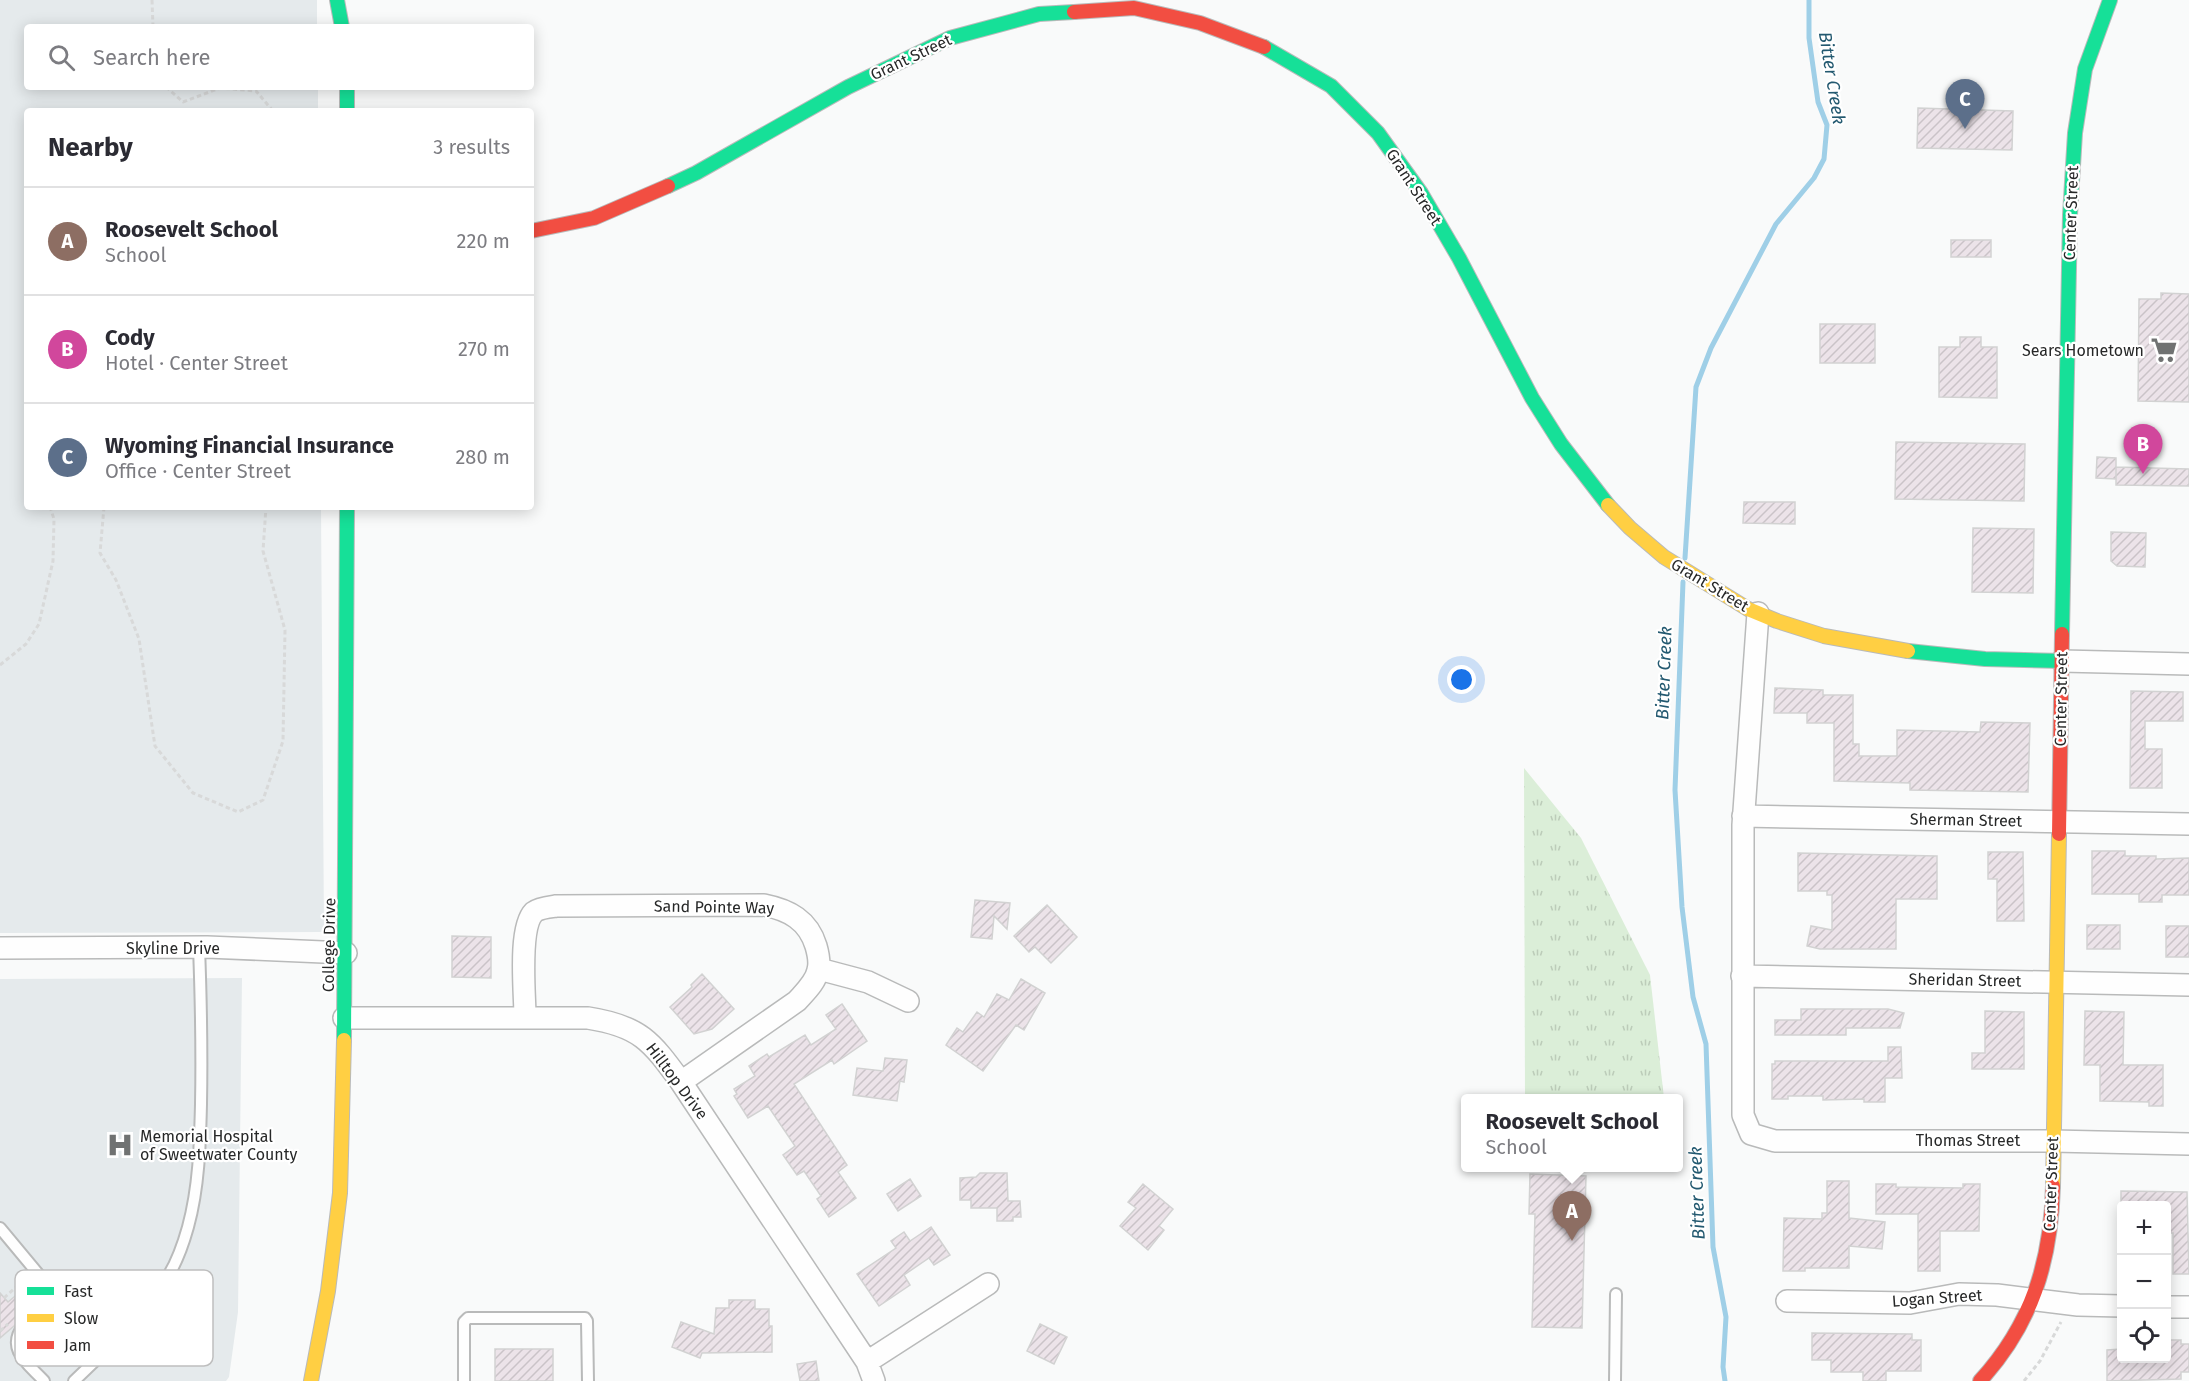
<!DOCTYPE html>
<html lang="en">
<head>
<meta charset="utf-8">
<style>
	:root { --surface:#fff; --page:#f7f7f7; --text:#2b2b33; --muted:#7c7c81; --line:#e1e1e2; --accent:#1a73e8 }
	body { margin:0; font-family:"Fira Sans",sans-serif; background:var(--page); color:var(--text) }
	.controls { position:absolute; right:18px; bottom:18px; display:grid; overflow:hidden; border-radius:6px; box-shadow:0 3px 15px #0003 }
	.controls button { width:54px; height:54px; display:grid; place-items:center; padding:0; border:0; border-bottom:2px solid var(--line); background:var(--surface); color:var(--text); font:30px sans-serif }
	.you { position:absolute; left:1462px; top:680px; width:21px; height:21px; margin:-15px; border:4px solid #fff; border-radius:50%; background:#1a73e8; box-shadow:0 0 0 9px #1a73e833 }
	.badge { display:grid; place-items:center; width:39px; height:39px; border-radius:50%; background:var(--accent); color:#fff; font-size:20px; font-weight:700 }
	.pin { position:absolute; translate:-50% -50px; filter:drop-shadow(0 2px 3px #0008) }
	.pin::after { content:''; position:absolute; top:32px; width:21px; height:18px; background:inherit; clip-path:polygon(0 0,100% 0,50% 100%) }
	.popup { position:absolute; left:1461px; top:1094px; width:222px; height:78px; box-sizing:border-box; display:grid; place-content:center; border-radius:6px; background:var(--surface); filter:drop-shadow(0 2px 4px #0005); font-size:20px; white-space:nowrap; color:var(--muted) }
	.popup b { font-size:22px; color:var(--text) }
	.popup::after { content:''; position:absolute; left:50%; top:100%; margin-left:-12px; border:12px solid transparent; border-top-color:var(--surface) }
	.list { margin:0; padding:0; list-style:none }
	h2 { display:flex; justify-content:space-between; align-items:center; height:78px; margin:0; padding:0 24px; font-size:26px }
	h2 small { font-size:20px; font-weight:400; color:var(--muted) }
	.list li { display:grid; grid-template-columns:39px 1fr auto; gap:18px; align-items:center; box-sizing:border-box; height:108px; padding:0 24px; border-top:2px solid var(--line) }
	.list b { display:block; font-size:22px; white-space:nowrap }
	.list p { margin:0; font-size:20px; white-space:nowrap; color:var(--muted) }
	.list em { font-size:20px; font-style:normal; color:var(--muted) }
	.icon { flex:none; width:33px; height:33px; fill:none; stroke:currentColor; stroke-width:2; stroke-linecap:round; stroke-linejoin:round }
	.map { position:relative; flex:none; width:2189px; height:1381px; overflow:hidden }
	.search { position:absolute; background:var(--surface); box-shadow:0 3px 15px #0003; left:24px; top:24px; width:510px; height:66px; display:flex; align-items:center; gap:15px; box-sizing:border-box; padding:0 21px; border-radius:6px; color:var(--muted); font-size:22px }
	.panel { position:absolute; background:var(--surface); box-shadow:0 3px 15px #0003; left:24px; top:108px; width:510px; height:402px; border-radius:6px }
	.map>svg:first-child { display:block }
	.built { fill:#e5eaec }
	.grass { fill:url(#grass-tufts) }
	.lines { fill:none; stroke-linecap:round; stroke-linejoin:round }
	.stream { stroke:#9fcfe7; stroke-width:5 }
	.building { fill:url(#building-hatch); stroke:#d2d2d2; stroke-width:1.5 }
	.lane-casing { stroke:#b9baba; stroke-width:14 }
	.street-casing { stroke:#b9baba; stroke-width:24 }
	.fast-casing { stroke:#b9baba; stroke-width:16 }
	.slow-casing { stroke:#b9baba; stroke-width:16 }
	.jam-casing { stroke:#b9baba; stroke-width:16 }
	.path { stroke:#d8d9d9; stroke-width:3; stroke-dasharray:4.5 3; stroke-linecap:butt }
	.lane { stroke:#fefefe; stroke-width:10 }
	.street { stroke:#fefefe; stroke-width:21 }
	.fast { stroke:#16e098; stroke-width:14 }
	.slow { stroke:#ffcf43; stroke-width:14 }
	.jam { stroke:#f24e42; stroke-width:14 }
	.labels { text-anchor:middle; dominant-baseline:central; stroke-width:4.5; stroke-linejoin:round; paint-order:stroke }
	.street-label { font-size:16px; fill:#272828; stroke:#fff }
	.poi-label { font-size:16px; fill:#272828; stroke:#fff; text-anchor:end }
	.water-label { font-size:18px; font-style:italic; fill:#235970; stroke:#fff }
	.key { fill:#fff; stroke:#bebebe; stroke-width:1.5 }
	.key-label { font-size:16px; fill:#272828 }
</style>
</head>
<body>
<div class="map">
<svg width="2189" height="1381" viewBox="0 0 2189 1381">
	<defs>
		<pattern id="grass-tufts" width="24" height="20" patternUnits="userSpaceOnUse" patternTransform="scale(1.5)"><rect width="24" height="20" fill="#dbeed8"/><path d="M3 7l-1-3M5 7V3M7 7l1-3M15 17l-1-3M17 17v-4M19 17l1-3" fill="none" stroke="#bcccb9"/></pattern>
		<pattern id="building-hatch" width="6" height="6" patternUnits="userSpaceOnUse" patternTransform="scale(1.5)"><rect width="6" height="6" fill="#ece3e9"/><path d="M-1 1l2-2M0 6l6-6M5 7l2-2" fill="none" stroke="#cac3c8"/></pattern>
	</defs>
	<rect width="100%" height="100%" fill="#f9fafa"/>
	<path class="built" d="M0,0H317V27H27V87H318V111H27V507H321L324,932L0,933Z
		M242,978L238,1312L229,1377L226,1381H0V979Z"/>
	<path class="grass" d="M1524,768L1581,838L1650,975L1664,1098H1525Z"/>
	<g class="lines">
		<path class="stream" d="M1685,558L1696,387L1711,348L1776,224L1814,178L1824,159L1827,125L1818,102L1809,38V0
			M1683,582L1675,790L1682,907L1693,997L1706,1044L1713,1247L1726,1317L1723,1367L1725,1381"/>
	</g>
	<path class="building" d="M1918,108L2013,111L2012,150L1917,148Z
		M1951,240H1991V257H1951Z
		M2161,293L2189,294V402L2138,401L2139,299H2161Z
		M1820,324H1875V363H1820Z
		M1960,337H1981V347H1997V398L1939,397V347H1960Z
		M1896,442L2025,444L2024,501L1895,499Z
		M2097,457L2116,458V479L2096,478Z
		M2116,467L2189,469V486L2116,485Z
		M1744,502H1795V524L1743,523Z
		M1973,528L2034,529L2033,593L1972,592Z
		M2111,532L2146,533L2145,567L2117,566L2111,561Z
		M1775,688L1823,690V695H1853V744H1859V756H1897V730L1980,732L1981,722L2030,723L2028,792L1910,790V783L1834,781V723H1807V713H1774Z
		M2131,691L2183,692V721H2145V749H2162V788H2130Z
		M2092,851H2125V856H2156V859L2189,858V895H2162V902H2139V894H2092Z
		M1988,852H2023L2024,921H1997V879H1988Z
		M1798,853L1937,856V899H1896V949H1820L1807,946L1811,926L1832,930V895H1827V891H1798Z
		M975,900L1010,903L1007,929L994,916L992,939L971,937Z
		M1047,905L1077,937L1051,963L1035,947L1029,952L1014,936Z
		M2087,925H2120V949H2087Z
		M2166,926H2189V957H2166Z
		M452,936L491,937V978L452,977Z
		M702,974L734,1009L712,1029L694,1034L670,1007L692,987L691,985Z
		M1021,979L1045,993L1024,1030L1016,1025L983,1071L946,1045L957,1028L963,1032L977,1012L984,1017L997,994L1009,1000Z
		M842,1004L867,1041L834,1064L832,1060L794,1084L847,1165L838,1172L856,1198L829,1217L817,1199L821,1196L804,1171L797,1175L783,1155L795,1146L768,1106L748,1118L734,1096L737,1094L734,1089L755,1076L749,1066L767,1054L769,1057L805,1035L811,1045L836,1029L826,1015Z
		M1801,1009H1888L1904,1013L1900,1028H1846V1035H1775V1020H1801Z
		M1985,1011L2024,1012V1069H1972V1053H1985Z
		M2085,1011L2124,1012L2123,1065H2163V1106H2149V1102L2100,1101V1065H2084Z
		M1888,1047H1901L1902,1078H1885V1102H1864V1099L1823,1100V1096H1788V1099H1772V1064H1775V1061H1888Z
		M885,1058L907,1060L904,1082L900,1081L897,1101L853,1095L857,1068L883,1071Z
		M980,1173H1007L1008,1201H1020L1021,1217H1013V1221H997V1208H971V1200H960V1178L976,1177Z
		M1530,1174L1586,1176L1582,1328L1532,1327L1535,1214H1529Z
		M910,1179L921,1196L898,1211L887,1194Z
		M1827,1181H1849V1218L1885,1222L1882,1249L1849,1246V1268H1805V1271H1783L1784,1218L1822,1219V1213H1827Z
		M1143,1184L1173,1209L1159,1226L1164,1230L1148,1250L1120,1226L1136,1208L1128,1202Z
		M1876,1184H1896V1187L1963,1188V1184H1980L1979,1231H1940V1271H1918V1214H1876Z
		M2121,1191L2187,1192L2189,1274H2173V1233H2166V1206H2121Z
		M931,1227L950,1255L934,1265L929,1258L904,1275L910,1285L879,1306L857,1274L896,1248L891,1241L904,1232L910,1241Z
		M20,1292L32,1306L14,1326L0,1338V1293L8,1302Z
		M729,1300H755V1309H769V1326H772V1352L702,1353L700,1358L672,1347L681,1322L714,1334L716,1308H729Z
		M1040,1324L1067,1337L1054,1364L1027,1351Z
		M1812,1333L1912,1334V1340H1921V1371H1886V1381H1863V1372H1831V1360H1812Z
		M2166,1340H2181V1344H2189V1372H2181V1379L2107,1381V1350L2121,1349V1359H2166Z
		M495,1349H553V1381H495Z
		M816,1361L819,1381H800L797,1364Z"/>
	<g class="lines">
		<g class="lane-casing">
			<path id="lane" d="M0,1228L104,1353
				M44,1381C36,1372 23,1362 19,1352C8,1328 42,1309 57,1296
				M74,1381L149,1309C153,1297 160,1289 167,1278C177,1262 183,1245 188,1227C199,1187 200,1145 201,1104C202,1052 201,1000 199,947
				M464,1381V1322L468,1318H585L587,1321L588,1381
				M1615,1381L1616,1294"/>
		</g>
		<g class="street-casing">
			<path id="street" d="M1758,613L1743,825V1115L1751,1134L1775,1141H2053L2189,1144
				M2062,661L2189,664
				M1743,816L2189,824
				M0,948L207,947L346,953
				M819,969L868,982L908,1001
				M1742,976L2189,985
				M525,1017C525,994 518,928 534,912C539,908 549,907 556,906L764,905C789,910 808,920 816,946C818,953 820,963 818,970C816,982 805,992 797,1001L681,1082
				M344,1018H588C640,1026 651,1041 681,1082L867,1362L874,1381
				M1787,1301L1910,1303L1959,1294L1997,1295L2078,1305L2122,1306
				M2166,1307H2189
				M867,1362L988,1284"/>
		</g>
		<g class="fast-casing">
			<path id="fast" d="M337,0L342,27
				M1264,47L1331,86L1378,133L1421,193L1459,258L1532,398L1561,444L1608,505
				M347,87V111
				M668,186L696,173L848,87L950,38L1039,14L1074,12
				M2062,634L2070,215L2075,133L2085,69L2110,0
				M1908,651L1985,659L2062,661
				M344,1040L347,507"/>
		</g>
		<g class="slow-casing">
			<path id="slow" d="M1608,505L1630,528L1664,557L1748,609L1777,621L1824,636L1908,651
				M2053,1186L2059,834
				M311,1381L328,1291L340,1193L344,1040"/>
		</g>
		<g class="jam-casing">
			<path id="jam" d="M1074,12L1134,8L1200,23L1264,47
				M531,231L594,218L668,186
				M2059,834L2062,634
				M1980,1381C2032,1324 2051,1262 2053,1186"/>
		</g>
		<path class="path" d="M152,0L153,27
			M166,87L183,102L220,88L256,91L273,111
			M104,507L100,553L116,580L139,639L155,746L193,793L238,812L263,800L283,741L285,630L263,551L266,507
			M0,665L26,644L39,624L53,561L54,519L50,507
			M4,1298L24,1280
			M0,1331L8,1324
			M2024,1381L2040,1361L2061,1322"/>
		<use href="#lane" class="lane"/>
		<use href="#street" class="street"/>
		<use href="#fast" class="fast"/>
		<use href="#slow" class="slow"/>
		<use href="#jam" class="jam"/>
	</g>
	<defs>
		<g id="supermarket-bare" transform="scale(2.07)"><path d="M-6-5.5h2.5l.6 2H6L4.5 2H-2.5L-4.4-4H-6ZM-1.5 3.2a1.3 1.3 0 1 0 .1 0ZM3 3.2a1.3 1.3 0 1 0 .1 0Z" fill="#707272" stroke="#fff" stroke-width="2.5" paint-order="stroke"/></g>
		<g id="hospital-bare" transform="scale(2.07)"><path d="M-5-5h3v3.5h4V-5h3V5h-3V1.5h-4V5h-3Z" fill="#707272" stroke="#fff" stroke-width="2.5" paint-order="stroke"/></g>
	</defs>
	<g fill-rule="evenodd">
		<use href="#supermarket-bare" x="2164" y="350"/>
		<use href="#hospital-bare" x="120" y="1145"/>
	</g>
	<g class="labels">
		<g class="street-label">
			<text transform="translate(911 57) rotate(-25)">Grant Street</text>
			<text transform="translate(1414 187) rotate(57)">Grant Street</text>
			<text transform="translate(2071 213) rotate(-88)">Center Street</text>
			<text transform="translate(1710 585) rotate(31)">Grant Street</text>
			<text transform="translate(2061 699) rotate(-89)">Center Street</text>
			<text transform="translate(1966 820) rotate(1)">Sherman Street</text>
			<text transform="translate(714 907) rotate(1)">Sand Pointe Way</text>
			<text transform="translate(329 945) rotate(-89)">College Drive</text>
			<text x="173" y="948">Skyline Drive</text>
			<text transform="translate(1965 980) rotate(1)">Sheridan Street</text>
			<text transform="translate(677 1081) rotate(53)">Hilltop Drive</text>
			<text x="1968" y="1140">Thomas Street</text>
			<text transform="translate(2051 1184) rotate(-88)">Center Street</text>
			<text transform="translate(1937 1298) rotate(-4)">Logan Street</text>
		</g>
		<g class="poi-label">
			<text x="2144" y="350">Sears Hometown</text>
			<text x="140" y="1136" text-anchor="start">Memorial Hospital<tspan x="140" dy="18">of Sweetwater County</tspan></text>
		</g>
		<g class="water-label">
			<text transform="translate(1832 78) rotate(81)">Bitter Creek</text>
			<text transform="translate(1664 673) rotate(-88)">Bitter Creek</text>
			<text transform="translate(1697 1193) rotate(-92)">Bitter Creek</text>
		</g>
	</g>
	<rect x="15" y="1270" width="198" height="96" rx="9" class="key"/>
	<rect x="27" y="1287" width="27" height="8" fill="#16e098"/>
	<rect x="27" y="1314" width="27" height="8" fill="#ffcf43"/>
	<rect x="27" y="1341" width="27" height="8" fill="#f24e42"/>
	<g class="key-label">
		<text x="64" y="1297">Fast</text>
		<text x="64" y="1324">Slow</text>
		<text x="64" y="1351">Jam</text>
	</g>
</svg>
<div class="controls">
<button>+</button>
<button>−</button>
<button><svg class="icon" aria-label="locate" viewBox="0 0 24 24"><circle cx="12" cy="12" r="6"/><path d="M12 2v4M12 18v4M2 12h4M18 12h4"/></svg></button>
</div>
<div class="you"></div>
<div class="pin badge" style="left:1572px;top:1241px;background:#8d6e63">A</div>
<div class="popup"><b>Roosevelt School</b>School</div>
<div class="pin badge" style="left:2143px;top:474px;background:#d1479c">B</div>
<div class="pin badge" style="left:1965px;top:129px;background:#5c6f8a">C</div>
<div class="search"><svg class="icon" aria-label="search" viewBox="0 0 24 24"><circle cx="10" cy="10" r="6"/><path d="M15 15l6 6"/></svg>Search here</div>
<section class="panel">
<h2>Nearby<small>3 results</small></h2>
<ul class="list">
<li><span class="badge" style="background:#8d6e63">A</span><div><b>Roosevelt School</b><p>School</p></div><em>220 m</em></li>
<li><span class="badge" style="background:#d1479c">B</span><div><b>Cody</b><p>Hotel · Center Street</p></div><em>270 m</em></li>
<li><span class="badge" style="background:#5c6f8a">C</span><div><b>Wyoming Financial Insurance</b><p>Office · Center Street</p></div><em>280 m</em></li>
</ul>
</section>
</div>
</body>
</html>
